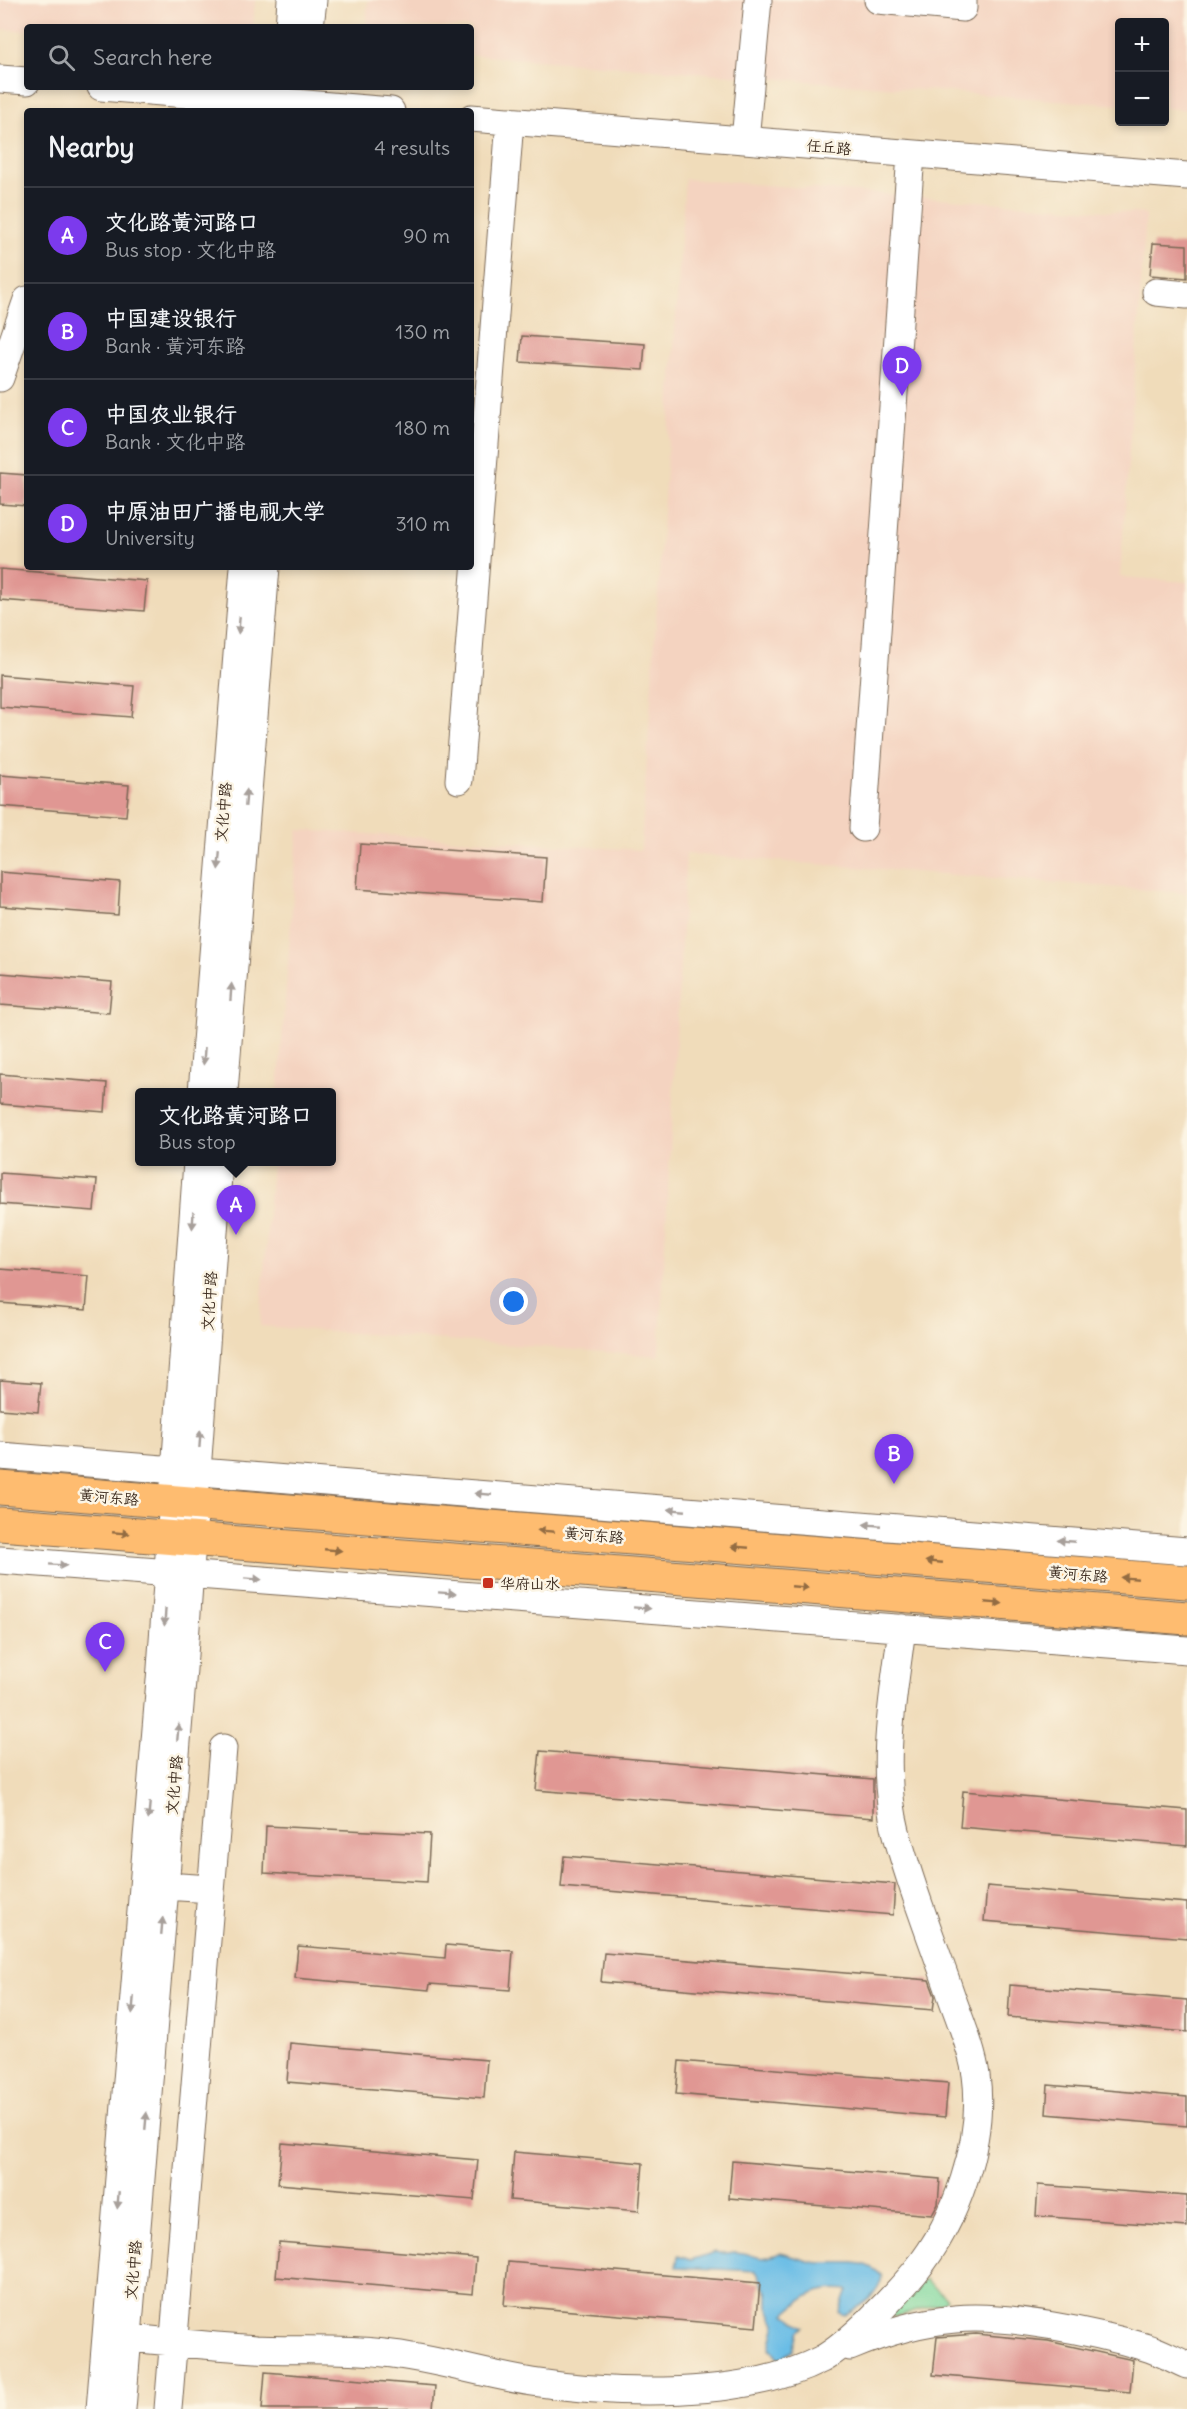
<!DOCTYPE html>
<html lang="en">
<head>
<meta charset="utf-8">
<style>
	:root { --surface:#171b24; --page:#20242c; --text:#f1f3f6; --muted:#9ea1a6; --line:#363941; --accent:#7c3aed }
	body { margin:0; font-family:Delius,"LXGW WenKai TC",sans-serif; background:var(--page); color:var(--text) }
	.controls { position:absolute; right:18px; top:18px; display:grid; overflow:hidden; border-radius:6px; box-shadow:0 3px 9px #0003 }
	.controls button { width:54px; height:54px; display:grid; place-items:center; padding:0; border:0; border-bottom:2px solid var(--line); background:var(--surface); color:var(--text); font:30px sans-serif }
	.you { position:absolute; left:514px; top:1302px; width:21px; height:21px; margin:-15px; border:4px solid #fff; border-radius:50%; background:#1a73e8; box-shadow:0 0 0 9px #1a73e833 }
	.badge { display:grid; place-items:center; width:39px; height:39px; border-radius:50%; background:var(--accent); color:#fff; font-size:20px; font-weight:700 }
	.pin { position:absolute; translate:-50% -50px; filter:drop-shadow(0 2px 3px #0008) }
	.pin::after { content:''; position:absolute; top:32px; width:21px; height:18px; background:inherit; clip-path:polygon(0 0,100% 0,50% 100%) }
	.popup { position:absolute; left:135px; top:1088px; width:201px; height:78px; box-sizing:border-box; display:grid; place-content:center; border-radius:6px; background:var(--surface); filter:drop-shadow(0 2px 4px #0005); font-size:20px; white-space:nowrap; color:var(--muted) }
	.popup b { font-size:22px; color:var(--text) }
	.popup::after { content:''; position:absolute; left:50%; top:100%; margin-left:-12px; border:12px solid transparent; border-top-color:var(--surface) }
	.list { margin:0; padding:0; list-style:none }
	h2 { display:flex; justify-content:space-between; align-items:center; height:78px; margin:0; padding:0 24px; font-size:26px }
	h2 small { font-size:20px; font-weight:400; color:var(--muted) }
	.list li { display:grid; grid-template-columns:39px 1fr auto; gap:18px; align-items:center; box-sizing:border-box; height:96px; padding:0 24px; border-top:2px solid var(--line) }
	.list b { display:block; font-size:22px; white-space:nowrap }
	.list p { margin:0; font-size:20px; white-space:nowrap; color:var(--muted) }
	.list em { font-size:20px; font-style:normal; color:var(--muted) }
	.icon { flex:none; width:33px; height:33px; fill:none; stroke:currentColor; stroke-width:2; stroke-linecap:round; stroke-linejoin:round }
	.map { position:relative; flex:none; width:1187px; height:2409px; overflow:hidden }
	.search { position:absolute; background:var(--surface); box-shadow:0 3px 9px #0003; left:24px; top:24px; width:450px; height:66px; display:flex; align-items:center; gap:15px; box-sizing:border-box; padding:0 21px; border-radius:6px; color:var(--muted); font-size:22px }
	.panel { position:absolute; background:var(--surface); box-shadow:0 3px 9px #0003; left:24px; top:108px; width:450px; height:462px; border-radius:6px }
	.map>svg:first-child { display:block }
	.built { fill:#f4d3c0 }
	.green { fill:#7fd89e; stroke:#5d815e; stroke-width:1.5 }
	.water { fill:#6bbde6; stroke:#537482; stroke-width:1.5 }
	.building { fill:#e09793 }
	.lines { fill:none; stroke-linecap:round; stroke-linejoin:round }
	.minor-casing { stroke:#7a6855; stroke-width:29 }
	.major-casing { stroke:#7a6855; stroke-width:35 }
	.minor { stroke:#fff; stroke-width:27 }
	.major { stroke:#febc70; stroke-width:33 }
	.oneway { fill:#a79f9a }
	.oneway2 { fill:#936c43 }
	.poi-dot { fill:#c8321e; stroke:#fcf5e5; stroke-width:2 }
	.labels { text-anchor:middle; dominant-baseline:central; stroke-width:5; stroke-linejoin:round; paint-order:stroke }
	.street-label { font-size:15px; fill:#3b2a1e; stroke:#fcf5e5 }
	.poi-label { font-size:15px; fill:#3b2a1e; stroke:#fcf5e5; text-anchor:start }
</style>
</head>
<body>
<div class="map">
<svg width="1187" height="2409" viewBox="0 0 1187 2409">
	<rect width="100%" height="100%" fill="#fcf5e5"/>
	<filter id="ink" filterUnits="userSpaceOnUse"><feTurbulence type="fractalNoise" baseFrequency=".0167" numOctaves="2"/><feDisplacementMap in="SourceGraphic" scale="12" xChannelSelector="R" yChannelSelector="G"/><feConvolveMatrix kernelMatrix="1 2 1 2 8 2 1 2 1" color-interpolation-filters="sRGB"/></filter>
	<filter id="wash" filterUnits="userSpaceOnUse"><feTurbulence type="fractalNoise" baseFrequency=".008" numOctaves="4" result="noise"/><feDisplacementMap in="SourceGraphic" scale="24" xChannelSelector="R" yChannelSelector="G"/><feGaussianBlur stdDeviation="1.35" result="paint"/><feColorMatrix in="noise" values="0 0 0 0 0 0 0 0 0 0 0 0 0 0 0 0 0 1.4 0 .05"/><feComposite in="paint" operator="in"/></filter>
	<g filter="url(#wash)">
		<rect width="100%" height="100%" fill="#f0dcba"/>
		<path class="built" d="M0,0H255L253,27H27V31L0,29Z
			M368,0H1187V110L1165,108L1164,22H1120L1119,105L471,55V27H366Z
			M685,179L1146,214L1120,577L1187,582V893L686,854L659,1356L260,1326L272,1162H332V1092H278L298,830L641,850Z"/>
		<path class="green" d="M925,2279L947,2298L944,2302L894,2317L890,2314Z"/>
		<path class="water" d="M715,2252C722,2254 726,2253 734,2252C753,2252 756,2264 780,2253C791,2255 802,2260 813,2262C838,2266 862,2255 882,2276C880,2295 861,2306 845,2315L839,2313L847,2290C819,2286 805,2296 785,2314L804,2327L798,2332L793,2351L779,2360L770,2348L776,2324L768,2306V2294L756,2271L676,2267L678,2256L691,2260Z"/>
		<g id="blocks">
			<path class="building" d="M1153,243L1187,245V278L1150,275Z
				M522,336L645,344L643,370L520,362Z
				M0,473L27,475V506L0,504Z
				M0,569L147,581L144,611L0,600Z
				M0,675L134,686L131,717L0,707Z
				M0,775L129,785L126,816L0,806Z
				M360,844L546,857L543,902L357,889Z
				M0,872L120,882L118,915L0,906Z
				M0,973L112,982L109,1013L0,1005Z
				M0,1074L107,1083L105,1112L0,1104Z
				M0,1173L97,1180L94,1211L0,1204Z
				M0,1269L89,1276L86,1310L0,1303Z
				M0,1380L41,1383L38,1412L0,1409Z
				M540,1751L873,1779V1818L536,1790Z
				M963,1791L1187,1810V1846L960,1827Z
				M266,1826L430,1834L427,1882L264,1873Z
				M564,1856L895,1884L893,1915L561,1887Z
				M987,1886L1187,1903V1938L984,1921Z
				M446,1945L513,1951L510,1990L430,1984L429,1990L295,1978L298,1946L445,1958Z
				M604,1953L929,1980L935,1996L933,2010L601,1982Z
				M1010,1985L1187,2000V2032L1008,2017Z
				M290,2043L487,2060L484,2098L287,2082Z
				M679,2061L948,2083L945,2117L676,2094Z
				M1048,2085L1187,2097V2126L1046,2114Z
				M282,2143L478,2160L474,2200L278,2184Z
				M514,2152L643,2163L639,2211L510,2200Z
				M732,2161L940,2179L938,2204L932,2215L729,2198Z
				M1038,2185L1187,2196V2227L1036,2216Z
				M279,2242L476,2258L473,2294L276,2277Z
				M508,2262L760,2283L756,2327L504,2305Z
				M976,2334L1048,2341L1133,2360L1130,2392L933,2375L937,2337Z
				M265,2372L435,2386L433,2409H262Z"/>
		</g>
	</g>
	<g filter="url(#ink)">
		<use href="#blocks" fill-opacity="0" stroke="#7a6855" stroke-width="1.5"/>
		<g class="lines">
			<g class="minor-casing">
				<path id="minor" d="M878,0L963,8V0
					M289,27L291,0
					M310,27L313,0
					M0,79L27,81
					M101,87L391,111
					M471,118L1187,176
					M745,140L758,0
					M1156,292L1187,295
					M0,378L27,300
					M459,780L510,121
					M863,828L911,154
					M202,1092L244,567
					M224,1092L266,567
					M0,1456L1187,1551
					M0,1560L1187,1650
					M165,1886L211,1889
					M128,2338C170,2342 213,2346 256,2349C299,2351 341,2348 384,2353C434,2358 482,2374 532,2382C616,2395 745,2399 822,2359C849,2344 895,2296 915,2272C956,2222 985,2140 976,2075C972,2048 960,2021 951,1995C933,1941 910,1886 896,1831C879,1764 894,1694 902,1628
					M850,2347C883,2333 919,2322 955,2319C1007,2314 1094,2332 1145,2347C1159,2351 1173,2359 1187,2365
					M100,2409L161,1668L197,1162
					M122,2409L183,1669L219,1162
					M168,2409L223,1748"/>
			</g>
			<g class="major-casing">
				<path id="major" d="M0,1488L1187,1582
					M0,1524L1187,1618"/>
			</g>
			<use href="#minor" class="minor"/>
			<use href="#major" class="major"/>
		</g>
		<defs><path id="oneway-solid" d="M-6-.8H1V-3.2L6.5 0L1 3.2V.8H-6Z" transform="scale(1.5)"/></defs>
		<g class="oneway">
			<use href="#oneway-solid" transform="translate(239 625) rotate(95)"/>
			<use href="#oneway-solid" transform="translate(246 798) rotate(-85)"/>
			<use href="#oneway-solid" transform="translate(219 861) rotate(95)"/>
			<use href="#oneway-solid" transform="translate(231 992) rotate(-86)"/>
			<use href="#oneway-solid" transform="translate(204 1056) rotate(94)"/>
			<use href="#oneway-solid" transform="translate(193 1220) rotate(94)"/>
			<use href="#oneway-solid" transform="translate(200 1439) rotate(-86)"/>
			<use href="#oneway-solid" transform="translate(483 1494) rotate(-175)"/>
			<use href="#oneway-solid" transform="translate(677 1510) rotate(-175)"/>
			<use href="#oneway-solid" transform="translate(872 1525) rotate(-175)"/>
			<use href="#oneway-solid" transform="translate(1066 1541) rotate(-175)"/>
			<use href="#oneway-solid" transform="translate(58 1565) rotate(4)"/>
			<use href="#oneway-solid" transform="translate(253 1579) rotate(4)"/>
			<use href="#oneway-solid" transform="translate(447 1593) rotate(4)"/>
			<use href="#oneway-solid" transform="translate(642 1608) rotate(4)"/>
			<use href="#oneway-solid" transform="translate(165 1617) rotate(94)"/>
			<use href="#oneway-solid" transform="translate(178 1732) rotate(-85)"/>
			<use href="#oneway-solid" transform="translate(149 1811) rotate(95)"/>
			<use href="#oneway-solid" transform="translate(162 1926) rotate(-85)"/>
			<use href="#oneway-solid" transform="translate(133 2005) rotate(95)"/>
			<use href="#oneway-solid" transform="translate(146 2121) rotate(-85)"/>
			<use href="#oneway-solid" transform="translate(118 2200) rotate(95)"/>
		</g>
		<g class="oneway2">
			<use href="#oneway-solid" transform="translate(546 1531) rotate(-175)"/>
			<use href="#oneway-solid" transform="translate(121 1533) rotate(5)"/>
			<use href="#oneway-solid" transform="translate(740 1547) rotate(-175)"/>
			<use href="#oneway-solid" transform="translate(333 1550) rotate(5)"/>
			<use href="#oneway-solid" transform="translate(934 1562) rotate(-175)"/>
			<use href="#oneway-solid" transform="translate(1129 1578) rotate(-175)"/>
			<use href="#oneway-solid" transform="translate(800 1587) rotate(5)"/>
			<use href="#oneway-solid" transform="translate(994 1603) rotate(5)"/>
		</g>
	</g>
	<rect class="poi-dot" x="482" y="1577" width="12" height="12" rx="3"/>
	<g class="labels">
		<g class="street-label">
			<text transform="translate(829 147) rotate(5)">任丘路</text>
			<text transform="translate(223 812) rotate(-85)">文化中路</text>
			<text transform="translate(209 1301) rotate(-86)">文化中路</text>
			<text transform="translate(109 1497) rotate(5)">黄河东路</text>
			<text transform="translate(594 1535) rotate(5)">黄河东路</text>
			<text transform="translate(1078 1574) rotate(5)">黄河东路</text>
			<text transform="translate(174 1785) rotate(-85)">文化中路</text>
			<text transform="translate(133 2270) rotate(-85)">文化中路</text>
		</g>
		<g class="poi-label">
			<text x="500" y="1583">华府山水</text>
		</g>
	</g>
</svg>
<div class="controls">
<button>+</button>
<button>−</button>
</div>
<div class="you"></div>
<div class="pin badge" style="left:236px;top:1235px">A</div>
<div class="popup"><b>文化路黄河路口</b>Bus stop</div>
<div class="pin badge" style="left:894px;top:1484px">B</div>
<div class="pin badge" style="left:105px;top:1672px">C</div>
<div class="pin badge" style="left:902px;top:396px">D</div>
<div class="search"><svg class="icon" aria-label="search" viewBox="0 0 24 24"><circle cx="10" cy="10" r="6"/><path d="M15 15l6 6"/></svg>Search here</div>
<section class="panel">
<h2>Nearby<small>4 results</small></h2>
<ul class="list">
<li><span class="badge">A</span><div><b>文化路黄河路口</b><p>Bus stop · 文化中路</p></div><em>90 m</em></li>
<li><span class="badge">B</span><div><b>中国建设银行</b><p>Bank · 黄河东路</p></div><em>130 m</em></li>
<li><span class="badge">C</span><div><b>中国农业银行</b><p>Bank · 文化中路</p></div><em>180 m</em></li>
<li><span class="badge">D</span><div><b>中原油田广播电视大学</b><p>University</p></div><em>310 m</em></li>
</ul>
</section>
</div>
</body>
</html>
